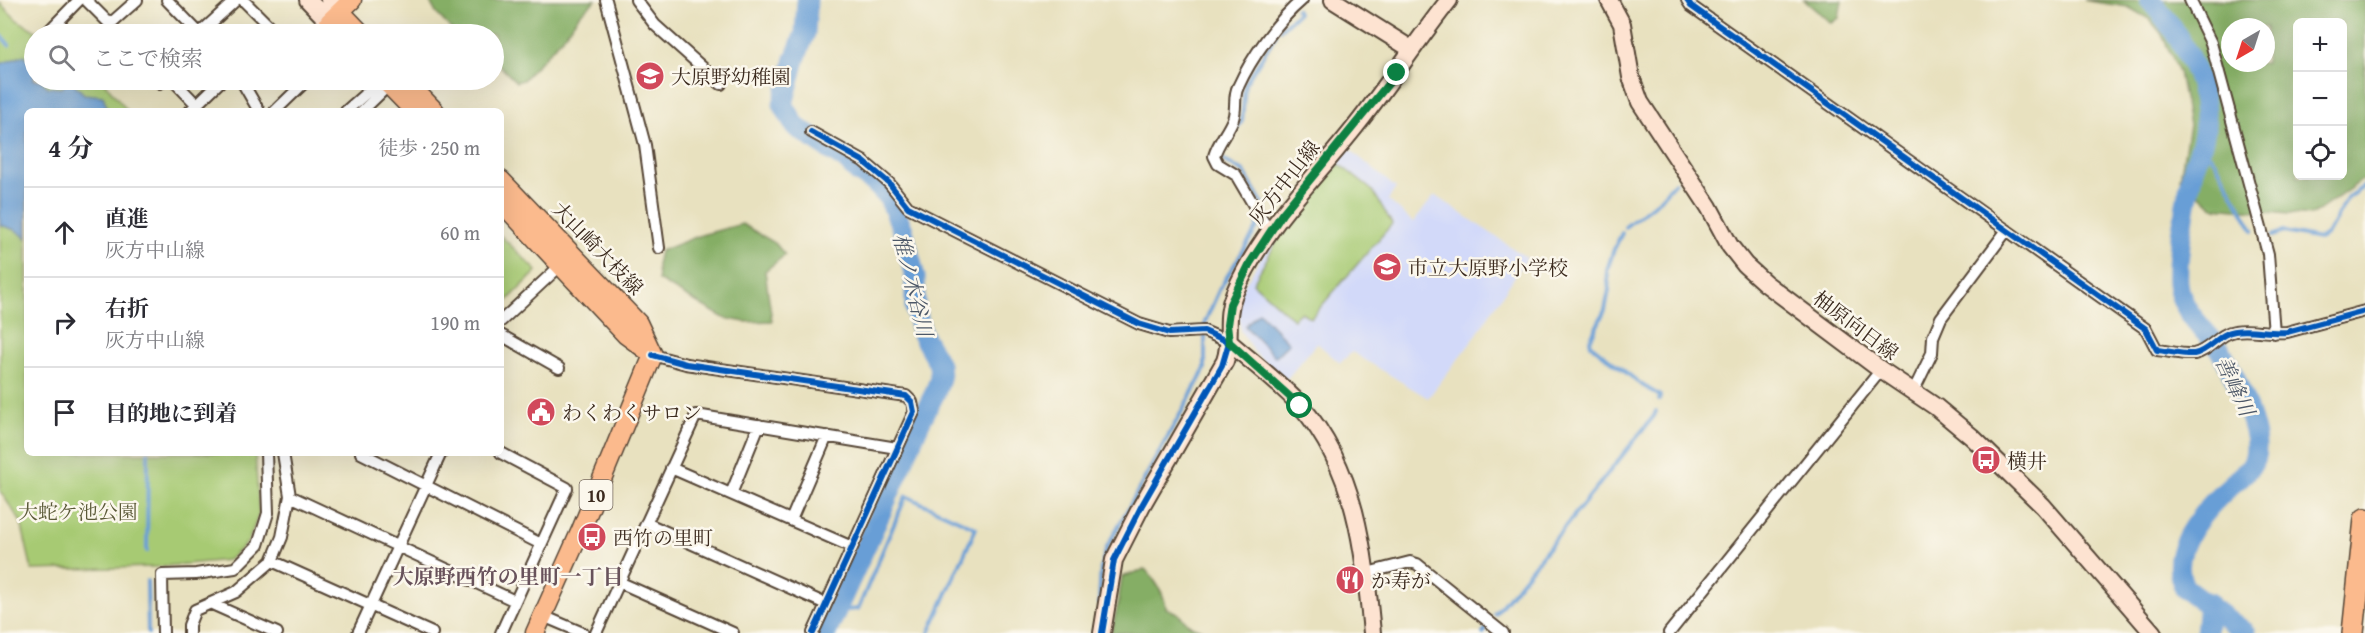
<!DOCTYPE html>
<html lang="ja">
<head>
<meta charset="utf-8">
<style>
	:root { --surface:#fff; --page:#f2f2f3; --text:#2b2b33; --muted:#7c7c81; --line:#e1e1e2 }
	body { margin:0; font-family:"Gentium Book Plus","Noto Serif JP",serif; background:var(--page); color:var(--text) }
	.controls { position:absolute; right:18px; top:18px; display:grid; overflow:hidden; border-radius:9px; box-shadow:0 6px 24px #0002 }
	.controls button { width:54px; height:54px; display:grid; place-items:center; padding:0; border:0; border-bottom:2px solid var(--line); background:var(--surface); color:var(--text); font:30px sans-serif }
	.compass { position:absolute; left:2221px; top:18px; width:54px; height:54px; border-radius:50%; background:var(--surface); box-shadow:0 6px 24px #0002; rotate:219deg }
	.stop { position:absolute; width:18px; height:18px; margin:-14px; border:4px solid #0b8043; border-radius:50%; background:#fff }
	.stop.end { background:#0b8043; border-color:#fff; box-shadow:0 2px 6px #0008 }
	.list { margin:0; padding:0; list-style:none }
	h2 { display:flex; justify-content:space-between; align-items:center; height:78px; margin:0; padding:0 24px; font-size:26px }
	h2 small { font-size:20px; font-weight:400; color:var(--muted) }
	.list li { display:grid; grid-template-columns:39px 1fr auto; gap:18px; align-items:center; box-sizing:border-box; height:90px; padding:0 24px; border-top:2px solid var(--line) }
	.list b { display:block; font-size:22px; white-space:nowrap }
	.list p { margin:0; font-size:20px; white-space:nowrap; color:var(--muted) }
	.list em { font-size:20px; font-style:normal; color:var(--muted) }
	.icon { flex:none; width:33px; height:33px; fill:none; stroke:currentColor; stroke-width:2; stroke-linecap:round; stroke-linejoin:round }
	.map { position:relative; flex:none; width:2365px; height:633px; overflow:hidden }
	.search { position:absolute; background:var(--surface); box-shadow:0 6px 24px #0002; left:24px; top:24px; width:480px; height:66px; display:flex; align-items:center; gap:15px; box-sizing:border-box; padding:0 21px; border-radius:33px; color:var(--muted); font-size:22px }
	.panel { position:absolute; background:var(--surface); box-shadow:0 6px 24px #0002; left:24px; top:108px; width:480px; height:348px; border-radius:9px }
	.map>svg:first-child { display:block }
	.built { fill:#d2d9f9 }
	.green { fill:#a7ca73; stroke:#717a48; stroke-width:1.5 }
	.forest { fill:#85ae65; stroke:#606c42; stroke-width:1.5; fill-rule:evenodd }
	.water { fill:#689ed6; stroke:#52647a; stroke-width:1.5 }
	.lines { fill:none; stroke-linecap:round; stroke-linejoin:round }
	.stream { stroke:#689ed6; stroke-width:4 }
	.river { stroke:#689ed6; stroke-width:21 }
	.street-casing { stroke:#554536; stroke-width:14 }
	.secondary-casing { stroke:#554536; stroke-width:20 }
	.primary-casing { stroke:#554536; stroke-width:21 }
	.highway-casing { stroke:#554536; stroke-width:24 }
	.street { stroke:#fff; stroke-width:10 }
	.secondary { stroke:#fde3d1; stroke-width:16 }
	.primary { stroke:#fbba8d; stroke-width:18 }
	.highway { stroke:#fbba8d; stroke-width:21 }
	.cycleway-casing { stroke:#fbf7ec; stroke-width:10 }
	.cycleway { stroke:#0057b8; stroke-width:6 }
	.route { stroke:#0b8043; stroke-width:8 }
	.labels { text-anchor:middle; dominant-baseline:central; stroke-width:5; stroke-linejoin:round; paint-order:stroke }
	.shield { fill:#fbf7ec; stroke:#75685c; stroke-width:1.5 }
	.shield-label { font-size:18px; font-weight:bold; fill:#3b2a1e }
	.poi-label { font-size:20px; fill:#3b2a1e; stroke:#fbf7ec; text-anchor:start }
	.street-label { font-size:20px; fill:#3b2a1e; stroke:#fbf7ec }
	.park-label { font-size:20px; fill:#5b5a38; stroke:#fbf7ec }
	.water-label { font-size:21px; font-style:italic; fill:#4d5868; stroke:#fbf7ec }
	.neighbourhood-label { font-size:21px; font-weight:bold; fill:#68525b; stroke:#fbf7ec }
</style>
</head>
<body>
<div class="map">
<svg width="2365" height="633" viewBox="0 0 2365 633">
	<rect width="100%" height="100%" fill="#fbf7ec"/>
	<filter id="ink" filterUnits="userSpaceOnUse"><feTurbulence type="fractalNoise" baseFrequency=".0167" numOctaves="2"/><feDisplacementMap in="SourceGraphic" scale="12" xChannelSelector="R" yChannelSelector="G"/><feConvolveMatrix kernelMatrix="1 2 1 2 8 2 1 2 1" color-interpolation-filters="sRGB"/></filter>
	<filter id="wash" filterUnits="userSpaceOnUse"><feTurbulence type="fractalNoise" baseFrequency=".008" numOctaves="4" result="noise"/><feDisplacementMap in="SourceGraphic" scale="24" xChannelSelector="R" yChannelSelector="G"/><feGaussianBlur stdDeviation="1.35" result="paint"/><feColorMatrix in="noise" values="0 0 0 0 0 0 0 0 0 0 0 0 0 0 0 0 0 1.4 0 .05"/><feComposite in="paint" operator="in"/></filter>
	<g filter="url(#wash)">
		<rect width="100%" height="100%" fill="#e8e1bf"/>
		<path class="built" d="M1346,146L1396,188L1388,200L1413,222L1435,195L1527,258L1473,340L1428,398L1352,352L1340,363L1317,343L1285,381L1255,353L1240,330L1239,294L1273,238Z"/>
		<path class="green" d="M0,3L17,20L41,34H34V80H102L128,111H27V453H255L259,514L248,542L228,560L155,567L32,570L21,522L0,491Z
			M1339,164L1373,191L1392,224L1311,318L1301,312L1293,319L1253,283L1281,234Z
			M501,236L537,271L501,307Z"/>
		<path class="forest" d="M429,0H596L579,15L563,37L523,80L516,82L494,60V34L455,33L436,13Z
			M1804,0H1842L1839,18L1831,23Z
			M2083,0H2365V178L2311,216L2214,207L2180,179L2189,125L2179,72L2161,33L2149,19L2128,7ZM2298,22H2342V176H2298ZM2230,27H2266V63H2230Z
			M742,224L775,243L785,255L765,271L772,321L745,322L724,318L658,280L657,265L660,251L701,235Z
			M1145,569C1155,580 1164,592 1166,608L1177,613L1191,626L1209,633H1111L1118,605L1122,577Z"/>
		<path class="water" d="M25,55L34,74V80H40L48,87L62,88L70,80L84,94L103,96L108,110L110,111H27V238L15,230L0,225V64Z
			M1259,312L1289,343L1275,357L1245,326Z"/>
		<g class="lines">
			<path class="stream" d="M1281,29L1298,13L1296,9
				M0,34L9,45
				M2201,146L2215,161L2253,230
				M1263,215L1264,206L1244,172L1221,159V154L1242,121L1245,84L1276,35
				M1625,227L1658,201L1675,182
				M1622,233L1614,249L1607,270L1609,290L1605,310L1590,340L1591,345L1642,385L1660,396L1659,400
				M2272,236L2284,232L2319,239L2327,235L2348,197L2365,186
				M147,551L148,453
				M147,581L148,633
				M1099,603L1101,567L1107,547L1205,369V322L1220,288L1257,228L1258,220L1259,222
				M836,611L858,609L906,496L976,528L929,633
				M1495,614L1654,416L1656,411
				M1483,633L1486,629"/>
			<path class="river" d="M807,0L805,33L795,59L783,104L796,127L846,160L858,172L874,182L889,198L903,230L915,277V307L922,334L939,364L940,378L935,393L920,422L881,512L826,633
				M2150,0C2179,32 2208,81 2205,126C2205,143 2195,158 2192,174C2186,202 2176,256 2178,283C2181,310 2202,327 2218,347C2231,365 2257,426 2256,448C2256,468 2241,475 2229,487C2204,510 2165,552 2185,588L2246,633
				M2206,633L2209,603"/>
		</g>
	</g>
	<g filter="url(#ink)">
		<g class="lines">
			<g class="street-casing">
				<path id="street" d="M86,0L110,24L137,0
					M167,0L200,34
					M243,0L277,34
					M606,0L645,145L659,248
					M636,0L655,25L721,84
					M1687,0L1691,6L2146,329L2157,350C2168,351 2183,355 2194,354C2210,351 2219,333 2235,331C2252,328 2269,334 2287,332L2365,311
					M2190,0L2211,43L2268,254L2274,333
					M46,34L79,0
					M199,34L236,0
					M173,80L197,105
					M241,80L259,111
					M160,83L164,80
					M190,111L222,80
					M275,111L305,82L302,80
					M346,111L381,80
					M362,111L389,85
					M811,132L863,161L889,183L908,207L1139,324L1169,333L1204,331L1229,342
					M1270,233L1236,175L1218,164L1214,156C1218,142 1228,132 1233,119C1237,108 1233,96 1238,87C1251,58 1278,20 1302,0
					M501,321L561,265
					M501,335L559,368
					M653,355L686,364L906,396L912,402L914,412L813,633
					M1913,392L1932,353L1933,337L1941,318L2007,230
					M361,453L541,544
					M671,468L852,547
					M731,494L759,425
					M290,496L515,601
					M791,520L827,436
					M646,523L826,604
					M272,561L432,633
					M1367,573L1410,562L1417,564L1503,633
					M619,582L733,633
					M212,604L277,633
					M543,616L583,633
					M163,633L162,575L196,574L235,568L258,545L268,513L266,453
					M189,633V625L195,610L236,592L272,561L282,537L290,496L283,453
					M358,633L441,453
					M501,633L567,488L501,453
					M596,633L696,415L897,448
					M1669,633L1881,370"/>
			</g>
			<g class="secondary-casing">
				<path id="secondary" d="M308,0L329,22
					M329,0L341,12
					M1333,0L1411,49
					M1609,0L1622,24L1631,77L1640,102L1709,207L1730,246L1745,265L1765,283L1881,370L1936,407L1972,437L2043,506L2153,633
					M1229,342C1253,363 1280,383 1301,406C1357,471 1364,551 1372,633
					M1102,633L1114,560L1142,505L1225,361C1233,338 1224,318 1234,294C1260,232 1310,183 1351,132C1386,89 1415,43 1449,0"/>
			</g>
			<g class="primary-casing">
				<path id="primary" d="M341,12L362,34
					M341,34L329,22L352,0
					M384,80L414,111
					M405,80L435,111
					M501,180L638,323L653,355L581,530L535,633
					M501,202L626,335L652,354"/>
			</g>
			<g class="highway-casing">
				<path id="highway" d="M2353,633L2365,519"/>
			</g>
			<use href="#street" class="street"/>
			<use href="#secondary" class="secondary"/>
			<use href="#primary" class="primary"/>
			<use href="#highway" class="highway"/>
			<g class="cycleway-casing">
				<path id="cycleway" d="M1687,0L1691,6L2146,329L2157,350C2168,351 2183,355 2194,354C2210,351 2219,333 2235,331C2252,328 2269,334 2287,332L2365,311
					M811,132L863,161L889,183L908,207L1139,324L1169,333L1204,331L1229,342L1222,366L1142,505L1114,560L1102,633
					M653,355L686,364L906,396L912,402L914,412L813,633"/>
			</g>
			<use href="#cycleway" class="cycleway"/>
		</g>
	</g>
	<g class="lines" filter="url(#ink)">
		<path class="route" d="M1300,406L1229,342L1227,325L1230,304L1250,263L1282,214L1397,73"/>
	</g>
	<defs>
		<g id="school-disc" transform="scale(1.5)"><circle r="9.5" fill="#d1495b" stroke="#fbf7ec"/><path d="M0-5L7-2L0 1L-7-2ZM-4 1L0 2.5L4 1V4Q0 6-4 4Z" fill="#fff"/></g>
		<g id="civic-disc" transform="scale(1.5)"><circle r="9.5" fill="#d1495b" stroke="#fbf7ec"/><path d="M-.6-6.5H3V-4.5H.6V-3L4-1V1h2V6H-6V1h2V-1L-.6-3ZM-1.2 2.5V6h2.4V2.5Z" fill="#fff"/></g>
		<g id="bus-disc" transform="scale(1.5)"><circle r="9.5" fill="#d1495b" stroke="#fbf7ec"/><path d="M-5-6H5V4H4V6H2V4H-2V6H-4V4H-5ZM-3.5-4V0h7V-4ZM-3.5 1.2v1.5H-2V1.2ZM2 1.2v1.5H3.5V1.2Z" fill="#fff"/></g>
		<g id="restaurant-disc" transform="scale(1.5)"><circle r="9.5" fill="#d1495b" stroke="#fbf7ec"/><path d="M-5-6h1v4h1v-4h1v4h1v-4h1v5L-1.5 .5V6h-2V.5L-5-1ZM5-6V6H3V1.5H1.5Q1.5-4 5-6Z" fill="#fff"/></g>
	</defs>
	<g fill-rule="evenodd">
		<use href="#school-disc" x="650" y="76"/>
		<use href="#school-disc" x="1387" y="267"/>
		<use href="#civic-disc" x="541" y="412"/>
		<use href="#bus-disc" x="1986" y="460"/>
		<use href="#bus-disc" x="592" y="537"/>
		<use href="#restaurant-disc" x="1350" y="580"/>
	</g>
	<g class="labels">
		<rect class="shield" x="579.5" y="480" width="33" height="30" rx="4.5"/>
		<g class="shield-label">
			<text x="596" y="495">10</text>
		</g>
		<g class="poi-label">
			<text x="671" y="76">大原野幼稚園</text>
			<text x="1408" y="267">市立大原野小学校</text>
			<text x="562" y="412">わくわくサロン</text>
			<text x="2007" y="460">横井</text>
			<text x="613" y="537">西竹の里町</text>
			<text x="1371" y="580">か寿が</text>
		</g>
		<g class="street-label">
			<text transform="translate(1284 182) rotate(-52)">灰方中山線</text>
			<text transform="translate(598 248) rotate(46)">大山崎大枝線</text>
			<text transform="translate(1856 325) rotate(37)">柚原向日線</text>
		</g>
		<g class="park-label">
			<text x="78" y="511">大蛇ケ池公園</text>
		</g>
		<g class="water-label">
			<text transform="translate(913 285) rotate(76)">椎ノ木谷川</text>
			<text transform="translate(2235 386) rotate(65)">善峰川</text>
		</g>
		<g class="neighbourhood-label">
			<text x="508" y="576">大原野西竹の里町一丁目</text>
		</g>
	</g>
</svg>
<div class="controls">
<button>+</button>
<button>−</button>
<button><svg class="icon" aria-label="locate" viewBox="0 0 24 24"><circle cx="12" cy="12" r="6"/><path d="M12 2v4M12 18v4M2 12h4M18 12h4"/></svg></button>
</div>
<svg class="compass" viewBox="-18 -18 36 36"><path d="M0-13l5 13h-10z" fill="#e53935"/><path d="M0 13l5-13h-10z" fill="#7c7c81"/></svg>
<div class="stop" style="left:1300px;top:406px"></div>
<div class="stop end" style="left:1397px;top:73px"></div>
<div class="search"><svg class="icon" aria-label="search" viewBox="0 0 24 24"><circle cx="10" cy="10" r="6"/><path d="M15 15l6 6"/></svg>ここで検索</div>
<section class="panel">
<h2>4 分<small>徒歩 · 250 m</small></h2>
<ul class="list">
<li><svg class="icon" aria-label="ahead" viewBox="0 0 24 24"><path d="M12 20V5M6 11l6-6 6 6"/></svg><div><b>直進</b><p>灰方中山線</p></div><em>60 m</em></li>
<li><svg class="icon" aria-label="right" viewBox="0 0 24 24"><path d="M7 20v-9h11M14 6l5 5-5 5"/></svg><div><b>右折</b><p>灰方中山線</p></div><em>190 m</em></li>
<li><svg class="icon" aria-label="arrive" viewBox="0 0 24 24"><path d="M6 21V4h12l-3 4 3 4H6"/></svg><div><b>目的地に到着</b></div></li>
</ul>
</section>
</div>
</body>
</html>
